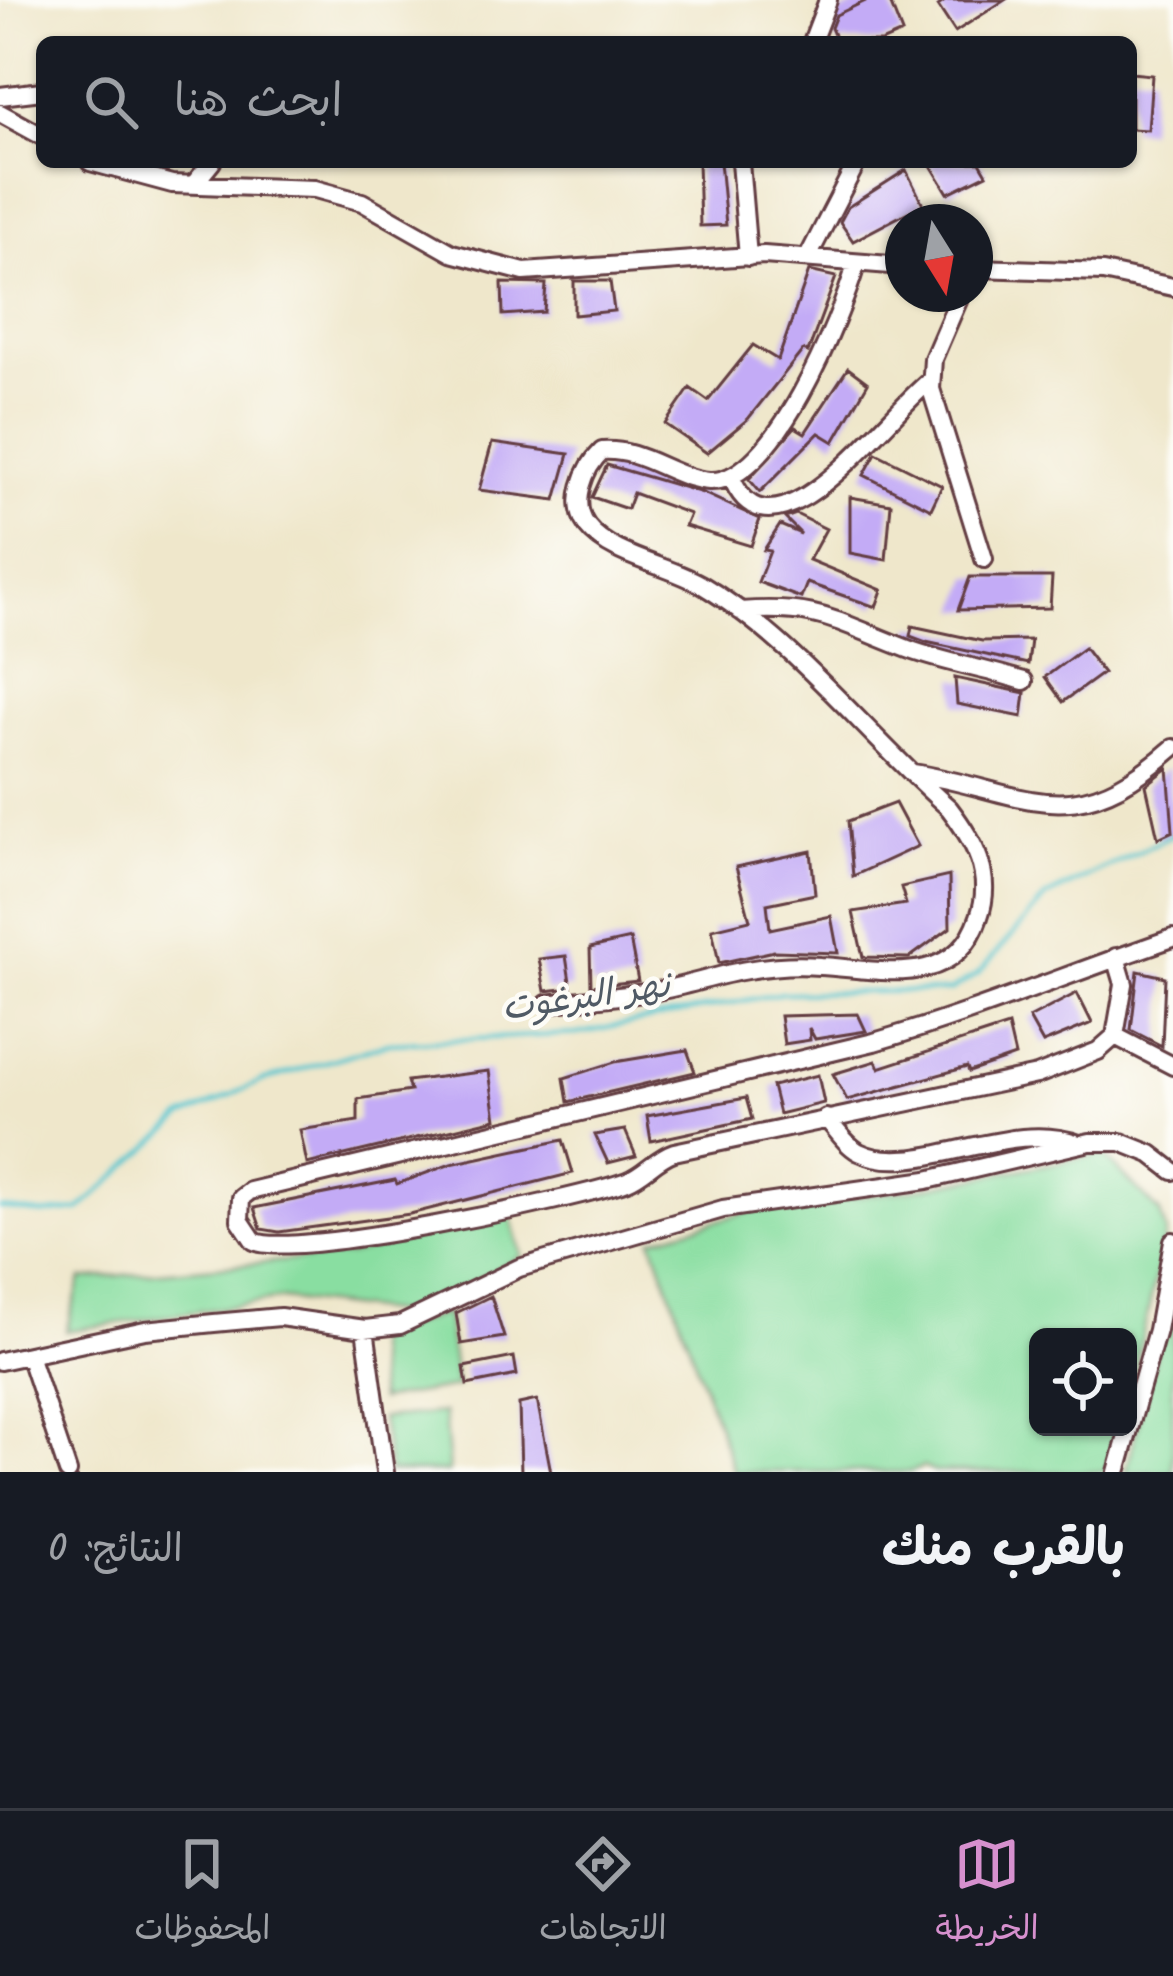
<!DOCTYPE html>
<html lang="ar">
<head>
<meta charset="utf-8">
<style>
	:root { --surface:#171b24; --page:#242831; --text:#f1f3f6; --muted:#9ea1a6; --line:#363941; --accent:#d690ce }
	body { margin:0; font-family:Kalam,"Playpen Sans Arabic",sans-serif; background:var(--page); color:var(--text); direction:rtl }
	.controls { position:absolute; right:36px; bottom:36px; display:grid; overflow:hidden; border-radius:18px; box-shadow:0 3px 9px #0004 }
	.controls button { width:108px; height:108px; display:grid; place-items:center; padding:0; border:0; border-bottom:3px solid var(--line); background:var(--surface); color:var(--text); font:60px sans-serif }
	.compass { position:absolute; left:885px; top:204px; width:108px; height:108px; border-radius:50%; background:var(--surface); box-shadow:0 3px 9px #0004; rotate:169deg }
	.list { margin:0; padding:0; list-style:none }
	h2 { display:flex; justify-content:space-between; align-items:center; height:156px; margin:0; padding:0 48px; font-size:51px }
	h2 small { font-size:39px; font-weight:400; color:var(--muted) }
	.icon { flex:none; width:66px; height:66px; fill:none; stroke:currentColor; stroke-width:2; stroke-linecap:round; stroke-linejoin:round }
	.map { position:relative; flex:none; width:1173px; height:1472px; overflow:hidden; direction:ltr }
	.search { position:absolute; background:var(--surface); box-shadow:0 3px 9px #0004; left:36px; right:36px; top:36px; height:132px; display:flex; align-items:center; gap:30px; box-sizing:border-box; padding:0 42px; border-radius:18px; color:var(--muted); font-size:45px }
	.sheet { height:336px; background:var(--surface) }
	nav { display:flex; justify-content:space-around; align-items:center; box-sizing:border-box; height:168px; border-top:3px solid var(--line); background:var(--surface); font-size:33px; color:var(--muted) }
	nav a { display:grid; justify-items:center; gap:6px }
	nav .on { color:var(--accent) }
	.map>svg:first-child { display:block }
	.green { fill:#89dea1; stroke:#6a7e66; stroke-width:3 }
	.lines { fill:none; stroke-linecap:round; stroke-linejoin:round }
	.stream { stroke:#5ac7d0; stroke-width:4.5 }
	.building { fill:#c3abf6 }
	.minor-casing { stroke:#633d43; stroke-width:22 }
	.minor { stroke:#fff; stroke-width:16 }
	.labels { text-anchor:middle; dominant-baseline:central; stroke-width:9; stroke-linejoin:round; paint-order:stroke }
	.water-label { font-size:36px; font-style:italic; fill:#505a65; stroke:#fdfcf7 }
</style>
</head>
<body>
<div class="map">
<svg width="1173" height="1472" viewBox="0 0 1173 1472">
	<rect width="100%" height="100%" fill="#fdfcf7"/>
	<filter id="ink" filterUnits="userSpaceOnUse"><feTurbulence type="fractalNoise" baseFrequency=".00833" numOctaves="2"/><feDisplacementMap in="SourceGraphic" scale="24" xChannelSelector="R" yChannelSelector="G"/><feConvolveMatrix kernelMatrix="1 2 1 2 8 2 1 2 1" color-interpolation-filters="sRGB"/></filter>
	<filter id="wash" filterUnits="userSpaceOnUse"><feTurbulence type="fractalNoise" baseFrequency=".004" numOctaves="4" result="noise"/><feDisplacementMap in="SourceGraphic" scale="48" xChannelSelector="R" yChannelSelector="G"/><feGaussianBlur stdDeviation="2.7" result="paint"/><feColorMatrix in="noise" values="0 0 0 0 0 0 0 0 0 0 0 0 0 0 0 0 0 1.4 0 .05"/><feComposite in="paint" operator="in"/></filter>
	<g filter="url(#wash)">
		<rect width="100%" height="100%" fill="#efe7cb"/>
		<path class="green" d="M1103,1154L1160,1213L1166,1232L1134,1373L1128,1395V1337H1038V1427H1119L1106,1472H935L923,1467L910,1472H734L652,1239L751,1211L915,1189Z
			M510,1213L522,1256L448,1296L397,1313L282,1299L66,1331L81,1279L350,1255Z
			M1173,1284V1472H1126Z
			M446,1313L456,1387L379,1400L373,1338Z
			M444,1413L449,1472H389L381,1418Z"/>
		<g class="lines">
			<path class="stream" d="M0,1208L42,1214L79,1210L183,1117L262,1081L388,1043L577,1034L782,993L950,991L978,974L1046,897L1173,835"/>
		</g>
		<g id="blocks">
			<path class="building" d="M868,0H889L902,33L881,42H837L831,28L836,15Z
				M946,0H1005L955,32L938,6Z
				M1131,73L1152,75L1148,130L1131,129Z
				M698,162H720L726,225L700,226Z
				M929,162H980L987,174L948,193Z
				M906,170L923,204L853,241L840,222L848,207Z
				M809,271L836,277L808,352L803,350L748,419L707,453L665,424L690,388L708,401L753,345L778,360Z
				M574,281H610L614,311L574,315Z
				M502,283L546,284L544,312L503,315Z
				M848,368L868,383L834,442L819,433L760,492L749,479L795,427L805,433Z
				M492,443L569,454L556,500L479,490Z
				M876,453L942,486L931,509L864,475Z
				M607,465L703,493L760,519L751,546L685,526L690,514L633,493L627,509L592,497Z
				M850,497L891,504L886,560L850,553Z
				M796,514L826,529L809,560L882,590L876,607L807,583L801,598L758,582L770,551L764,550L780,525L801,534L785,518Z
				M970,577H1052L1050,608L958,610Z
				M912,626L982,641L1031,640L1028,664L926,642L910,636Z
				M1084,648L1103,673L1063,702L1045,677Z
				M955,678L1025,693L1022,717L957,704Z
				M1168,768L1173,831L1158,838L1146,785Z
				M895,803L918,846L853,876L848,821Z
				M811,851L815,894L767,904L770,929L831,916L838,953L774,951L719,963L712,929L750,920L736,867Z
				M949,876L950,928L909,958L863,957L853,912L906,904L901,887Z
				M630,939L638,981L591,986L590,948Z
				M566,956L571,988L545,991L539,959Z
				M1138,971L1165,977L1162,1046L1131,1030Z
				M1077,993L1092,1023L1043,1043L1029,1018Z
				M858,1014L866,1031L815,1039L809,1028L810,1040L784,1044L780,1016Z
				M1008,1026L1015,1056L969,1072L967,1067L847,1100L833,1074L876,1061L879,1068Z
				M687,1050L695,1072L568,1102L564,1078L615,1062Z
				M489,1071L496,1119L307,1164L300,1130L358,1121V1099L410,1091L407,1081Z
				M818,1075L824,1103L779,1114L772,1086Z
				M746,1098L752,1119L651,1141L647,1116Z
				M625,1130L636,1156L608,1163L595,1135Z
				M563,1140L573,1173L410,1214L279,1232L261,1229L254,1208L395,1180L397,1184L451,1164Z
				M491,1296L504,1337L461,1344L456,1313Z
				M514,1357L517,1375L467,1385L464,1367Z
				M537,1400L551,1472H521L519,1404Z"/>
		</g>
	</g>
	<g filter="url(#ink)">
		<use href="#blocks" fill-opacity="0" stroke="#633d43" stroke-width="3"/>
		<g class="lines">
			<g class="minor-casing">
				<path id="minor" d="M812,42L828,0
					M0,96L42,91
					M0,113L42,136
					M90,162L172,184L315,189L362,202L452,253L524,272L764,255L903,266
					M740,162L748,257
					M194,184L212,162
					M808,257L857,162
					M975,268L1103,272L1173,287
					M961,294L933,359L931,389L984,559
					M731,476C771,580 891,408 931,380
					M740,611C821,605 836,622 908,649C946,663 986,669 1024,681
					M913,773C1030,792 1068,840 1173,748
					M1116,957L1124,984L1115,1036L1098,1051L1037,1075L674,1152C656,1158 645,1174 627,1181C579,1199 291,1260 254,1241L240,1220L241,1198L250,1191L874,1042C975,1013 1073,972 1173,938
					M547,1004C583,999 621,997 657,991C687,986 716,975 747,970C770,966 797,964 820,966C878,969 955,991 979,917C994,875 974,841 949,808C867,736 796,641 702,585C669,565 611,557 587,526C570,503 584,468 602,451C642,448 672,478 709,481C774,485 841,316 856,265
					M1115,1036L1173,1066
					M826,1118C836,1129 846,1145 859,1152C916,1180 1009,1117 1079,1144
					M365,1329L385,1472
					M29,1355L68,1472
					M0,1361L145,1330L214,1323L280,1317L365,1329L400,1325L519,1268L723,1209L927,1180L1090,1142H1121L1151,1154L1173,1171
					M1117,1472L1157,1330L1173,1241"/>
			</g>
			<use href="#minor" class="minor"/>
		</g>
	</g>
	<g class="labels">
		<g class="water-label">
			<text transform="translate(586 998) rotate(-8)">نهر البرغوت</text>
		</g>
	</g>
</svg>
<div class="controls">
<button><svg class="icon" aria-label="locate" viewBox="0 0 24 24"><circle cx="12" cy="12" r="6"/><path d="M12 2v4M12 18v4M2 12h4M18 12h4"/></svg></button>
</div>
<svg class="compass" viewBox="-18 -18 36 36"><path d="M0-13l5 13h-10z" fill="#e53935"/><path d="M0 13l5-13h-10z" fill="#9ea1a6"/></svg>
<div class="search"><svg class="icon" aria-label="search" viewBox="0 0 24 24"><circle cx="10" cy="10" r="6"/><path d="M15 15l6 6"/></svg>ابحث هنا</div>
</div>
<section class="sheet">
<h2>بالقرب منك<small>النتائج: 0</small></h2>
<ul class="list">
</ul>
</section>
<nav>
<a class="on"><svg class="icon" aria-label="map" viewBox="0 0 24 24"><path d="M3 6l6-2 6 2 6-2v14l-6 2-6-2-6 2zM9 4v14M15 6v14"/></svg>الخريطة</a>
<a><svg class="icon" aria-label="directions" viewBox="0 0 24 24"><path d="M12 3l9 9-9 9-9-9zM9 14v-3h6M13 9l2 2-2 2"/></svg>الاتجاهات</a>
<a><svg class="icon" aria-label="saved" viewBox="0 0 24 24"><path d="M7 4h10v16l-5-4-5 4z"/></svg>المحفوظات</a>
</nav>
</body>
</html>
